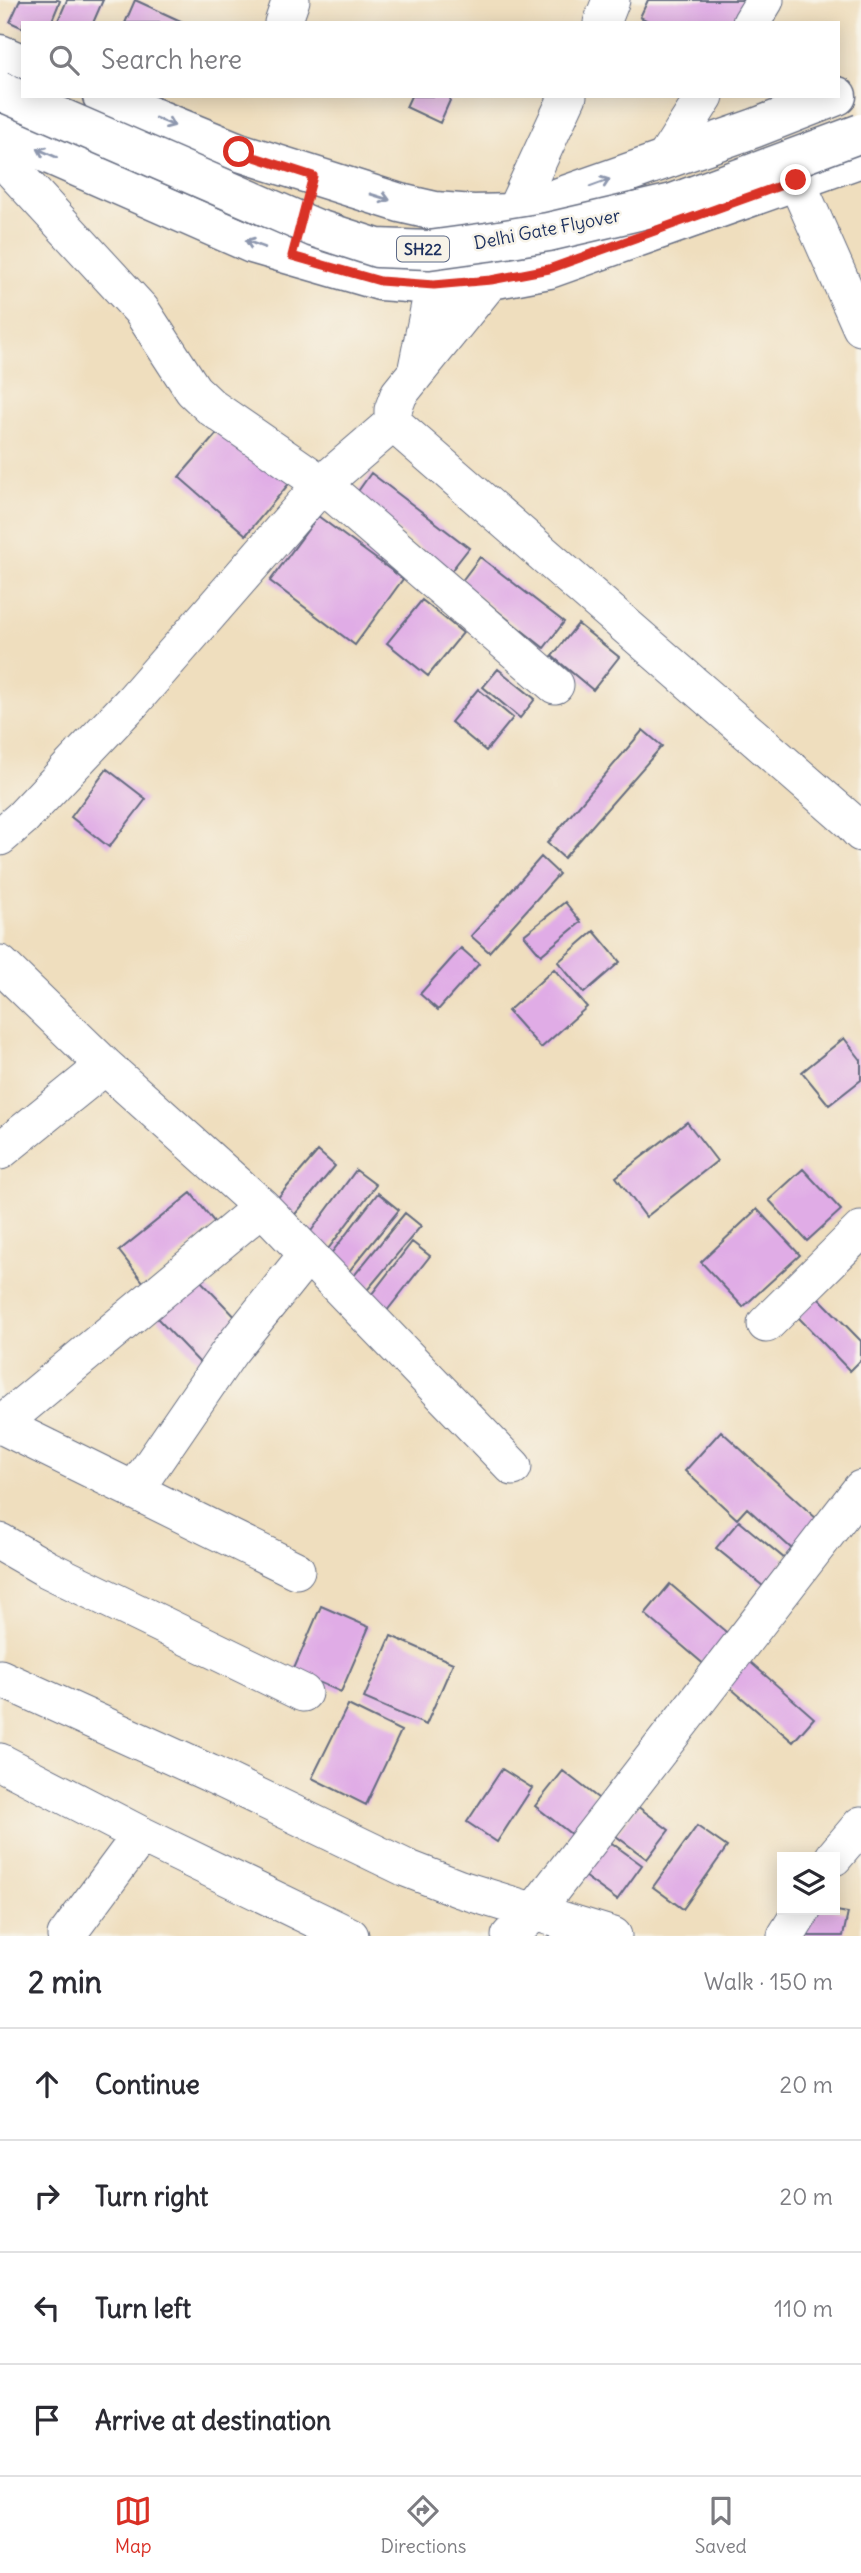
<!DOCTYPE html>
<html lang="en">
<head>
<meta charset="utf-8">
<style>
	:root { --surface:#fff; --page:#f2f2f3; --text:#2b2b33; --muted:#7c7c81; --line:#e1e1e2; --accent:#d93025 }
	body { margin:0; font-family:Delius,sans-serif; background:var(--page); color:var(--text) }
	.controls { position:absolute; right:21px; bottom:21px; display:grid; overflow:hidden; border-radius:0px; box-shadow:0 4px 18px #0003 }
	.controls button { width:63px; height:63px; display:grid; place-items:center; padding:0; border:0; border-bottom:2px solid var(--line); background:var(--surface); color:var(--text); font:35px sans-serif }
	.stop { position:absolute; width:21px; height:21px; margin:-16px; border:5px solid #d93025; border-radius:50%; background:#fff }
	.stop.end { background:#d93025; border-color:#fff; box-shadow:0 2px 7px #0008 }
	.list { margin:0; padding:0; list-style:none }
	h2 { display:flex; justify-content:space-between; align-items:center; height:91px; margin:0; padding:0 28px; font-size:30px }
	h2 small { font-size:23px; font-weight:400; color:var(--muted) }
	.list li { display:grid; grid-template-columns:46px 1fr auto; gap:21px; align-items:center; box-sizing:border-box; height:112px; padding:0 28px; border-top:2px solid var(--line) }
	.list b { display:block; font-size:26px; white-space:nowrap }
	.list em { font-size:23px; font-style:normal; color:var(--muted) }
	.icon { flex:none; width:38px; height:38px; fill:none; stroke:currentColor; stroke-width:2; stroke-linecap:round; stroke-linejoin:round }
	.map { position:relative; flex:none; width:861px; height:1936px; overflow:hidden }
	.search { position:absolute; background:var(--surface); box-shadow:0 4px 18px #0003; left:21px; right:21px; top:21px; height:77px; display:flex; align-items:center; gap:18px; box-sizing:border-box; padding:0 24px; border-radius:0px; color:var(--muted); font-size:26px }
	.sheet { height:539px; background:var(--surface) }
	nav { display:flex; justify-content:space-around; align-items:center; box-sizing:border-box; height:98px; border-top:2px solid var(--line); background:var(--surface); font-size:19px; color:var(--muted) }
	nav a { display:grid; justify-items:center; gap:4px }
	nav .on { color:var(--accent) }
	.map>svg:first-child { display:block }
	.building { fill:#e0ace6 }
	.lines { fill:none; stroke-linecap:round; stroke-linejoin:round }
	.minor-casing { stroke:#656c80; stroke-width:39 }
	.major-casing { stroke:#656c80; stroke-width:41 }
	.minor { stroke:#fff; stroke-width:37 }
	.major { stroke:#fff; stroke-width:38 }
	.highway-bridge-casing { stroke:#656c80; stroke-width:41; stroke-linecap:butt }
	.highway-bridge { stroke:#fff; stroke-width:38 }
	.oneway { stroke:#8d97ae }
	.route { stroke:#d93025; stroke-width:9 }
	.labels { text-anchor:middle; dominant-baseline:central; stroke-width:5; stroke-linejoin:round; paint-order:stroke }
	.shield { fill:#f7f3e8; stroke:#5d6a87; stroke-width:2 }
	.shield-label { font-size:16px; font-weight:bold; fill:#1b2f5e }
	.street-label { font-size:18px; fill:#1b2f5e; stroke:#f7f3e8 }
</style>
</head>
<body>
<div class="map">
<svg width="861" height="1936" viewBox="0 0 861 1936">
	<rect width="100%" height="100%" fill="#f7f3e8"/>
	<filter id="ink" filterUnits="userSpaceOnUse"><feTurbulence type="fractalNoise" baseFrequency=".0143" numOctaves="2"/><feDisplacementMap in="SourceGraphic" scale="14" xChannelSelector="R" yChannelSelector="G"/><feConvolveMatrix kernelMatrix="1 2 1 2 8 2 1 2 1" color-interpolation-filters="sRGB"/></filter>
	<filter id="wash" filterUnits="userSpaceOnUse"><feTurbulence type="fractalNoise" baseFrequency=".00686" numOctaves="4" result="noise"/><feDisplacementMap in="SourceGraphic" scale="28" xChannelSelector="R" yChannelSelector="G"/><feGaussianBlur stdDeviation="1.57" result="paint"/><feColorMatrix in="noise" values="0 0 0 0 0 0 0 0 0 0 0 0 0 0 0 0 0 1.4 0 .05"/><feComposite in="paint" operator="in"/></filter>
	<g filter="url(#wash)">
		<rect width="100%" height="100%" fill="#efdebe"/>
		<g id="blocks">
			<path class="building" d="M20,0H58L60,1L51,23H23V28L10,22Z
				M67,0H103L93,23H57Z
				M135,0L185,23H125Z
				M648,0H748L736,23H652L640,17Z
				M411,96H448L451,98L440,123L406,107Z
				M226,423L292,480L246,535L179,477Z
				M371,473L469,548L451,571L354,497Z
				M318,516L403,579L355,645L270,581Z
				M480,557L564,622L544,648L461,582Z
				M422,600L463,633L428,676L387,643Z
				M578,624L619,657L593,690L552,656Z
				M498,669L535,699L520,718L483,687Z
				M478,689L513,718L486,751L451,722Z
				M643,730L662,746L564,858L547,843Z
				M107,769L146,799L109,847L71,817Z
				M541,857L559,874L489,952L471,936Z
				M565,902L581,922L541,955L524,935Z
				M594,931L620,962L584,993L558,962Z
				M461,948L479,964L438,1010L420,994Z
				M554,969L587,1007L541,1048L508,1011Z
				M844,1038L861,1060V1080L829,1105L802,1072Z
				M687,1122L717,1161L646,1217L616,1177Z
				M318,1151L335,1166L287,1224L269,1208Z
				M803,1169L841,1210L807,1241L769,1200Z
				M356,1170L376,1185L328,1249L309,1234Z
				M191,1193L216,1224L144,1283L119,1251Z
				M378,1193L399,1210L346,1275L326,1260Z
				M757,1209L800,1255L743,1307L701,1262Z
				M405,1213L421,1226L363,1295L348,1283Z
				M412,1242L430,1256L379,1321L361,1308Z
				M198,1278L242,1324L201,1364L157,1318Z
				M818,1297L861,1341V1360L850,1371L798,1317Z
				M721,1431L818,1520L792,1549L747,1508L737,1519L685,1471Z
				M739,1521L785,1559L763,1586L716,1548Z
				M670,1584L732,1637L706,1666L645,1614Z
				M321,1606L369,1627L341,1692L293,1671Z
				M391,1636L453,1663L426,1725L364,1698Z
				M748,1660L814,1718L793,1742L727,1685Z
				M348,1705L401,1731L366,1805L312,1778Z
				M502,1769L532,1788L497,1842L467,1822Z
				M563,1771L607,1805L580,1841L535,1806Z
				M637,1806L669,1830L647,1859L616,1836Z
				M697,1826L727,1847L683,1909L653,1887Z
				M609,1841L642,1865L617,1900L584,1876Z
				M809,1910H831L848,1913L843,1936H804Z"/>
		</g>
	</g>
	<g filter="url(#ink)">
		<use href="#blocks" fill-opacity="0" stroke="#656c80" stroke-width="2"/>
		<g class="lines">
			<g class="minor-casing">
				<path id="minor" d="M283,23L291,0
					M602,23L611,0
					M751,23L765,0
					M0,157L141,310L193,390L211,407L322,484L555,685
					M665,159L705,96
					M796,180L861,327
					M514,213L568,96
					M491,280L399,394L393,410V423L850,821L861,833
					M417,368L434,285
					M0,837L22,818L133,701L322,484L393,423
					M0,964L105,1066L262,1207L513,1467
					M0,1151L105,1066
					M766,1324L861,1230
					M0,1425L262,1207
					M1,1425L296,1570
					M134,1491L230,1351L307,1255
					M0,1542L47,1569L303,1693
					M0,1678L209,1773L406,1868L460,1889L613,1936
					M0,1762L141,1835L350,1936
					M834,1857L861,1825
					M66,1936L141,1835
					M510,1936L534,1912L861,1489
					M786,1936L802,1910"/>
			</g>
			<g class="major-casing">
				<path id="major" d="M0,54L23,64
					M102,96L239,152L400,203L435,211L473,214L514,213L755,128L837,96
					M0,133L252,244L380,281L434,285L491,280L549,269L861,158"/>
			</g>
			<use href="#minor" class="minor"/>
			<use href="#major" class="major"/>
			<g class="highway-bridge-casing">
				<path id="highway-bridge" d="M0,91L315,228L377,248L429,250L487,242L548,232L673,203L861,133"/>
			</g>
			<use href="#highway-bridge" class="highway-bridge"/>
		</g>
		<defs><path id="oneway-shaft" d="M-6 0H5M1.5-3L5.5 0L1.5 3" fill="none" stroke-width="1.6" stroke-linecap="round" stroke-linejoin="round" transform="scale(1.75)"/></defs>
		<g class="oneway">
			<use href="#oneway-shaft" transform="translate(165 122) rotate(22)"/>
			<use href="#oneway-shaft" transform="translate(47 153) rotate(-156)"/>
			<use href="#oneway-shaft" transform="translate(600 183) rotate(-20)"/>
			<use href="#oneway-shaft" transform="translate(380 197) rotate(17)"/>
			<use href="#oneway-shaft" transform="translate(255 244) rotate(-160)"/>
		</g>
	</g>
	<g class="lines" filter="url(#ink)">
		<path class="route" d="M239,152L313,176L292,256L380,281L434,285L491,280L549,269L796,180"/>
	</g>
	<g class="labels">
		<rect class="shield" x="397" y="236.5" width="52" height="25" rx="5"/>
		<g class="shield-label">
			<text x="423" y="249">SH22</text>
		</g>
		<g class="street-label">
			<text transform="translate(547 229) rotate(-11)">Delhi Gate Flyover</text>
		</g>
	</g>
</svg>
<div class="controls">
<button><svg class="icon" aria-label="layers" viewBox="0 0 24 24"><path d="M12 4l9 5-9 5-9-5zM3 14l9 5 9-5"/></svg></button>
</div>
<div class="stop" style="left:239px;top:152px"></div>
<div class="stop end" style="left:796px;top:180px"></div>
<div class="search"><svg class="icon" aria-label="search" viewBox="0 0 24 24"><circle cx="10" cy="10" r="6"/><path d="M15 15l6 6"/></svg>Search here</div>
</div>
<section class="sheet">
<h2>2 min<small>Walk · 150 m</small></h2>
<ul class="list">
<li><svg class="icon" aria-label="ahead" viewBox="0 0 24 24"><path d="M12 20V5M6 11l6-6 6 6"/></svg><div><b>Continue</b></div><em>20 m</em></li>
<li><svg class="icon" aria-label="right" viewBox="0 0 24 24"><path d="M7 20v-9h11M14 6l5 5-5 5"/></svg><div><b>Turn right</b></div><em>20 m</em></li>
<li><svg class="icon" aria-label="left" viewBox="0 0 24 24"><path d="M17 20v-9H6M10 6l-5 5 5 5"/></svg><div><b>Turn left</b></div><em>110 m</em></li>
<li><svg class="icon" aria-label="arrive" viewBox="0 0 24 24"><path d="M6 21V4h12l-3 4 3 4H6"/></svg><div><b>Arrive at destination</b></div></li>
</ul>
</section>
<nav>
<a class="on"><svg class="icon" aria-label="map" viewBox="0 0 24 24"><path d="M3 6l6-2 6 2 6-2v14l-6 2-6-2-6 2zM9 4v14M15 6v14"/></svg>Map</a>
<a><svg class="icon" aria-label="directions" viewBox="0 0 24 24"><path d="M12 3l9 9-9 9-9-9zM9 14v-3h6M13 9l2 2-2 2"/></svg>Directions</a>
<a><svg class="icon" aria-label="saved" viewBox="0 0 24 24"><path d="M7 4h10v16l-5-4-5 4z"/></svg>Saved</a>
</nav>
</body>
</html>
